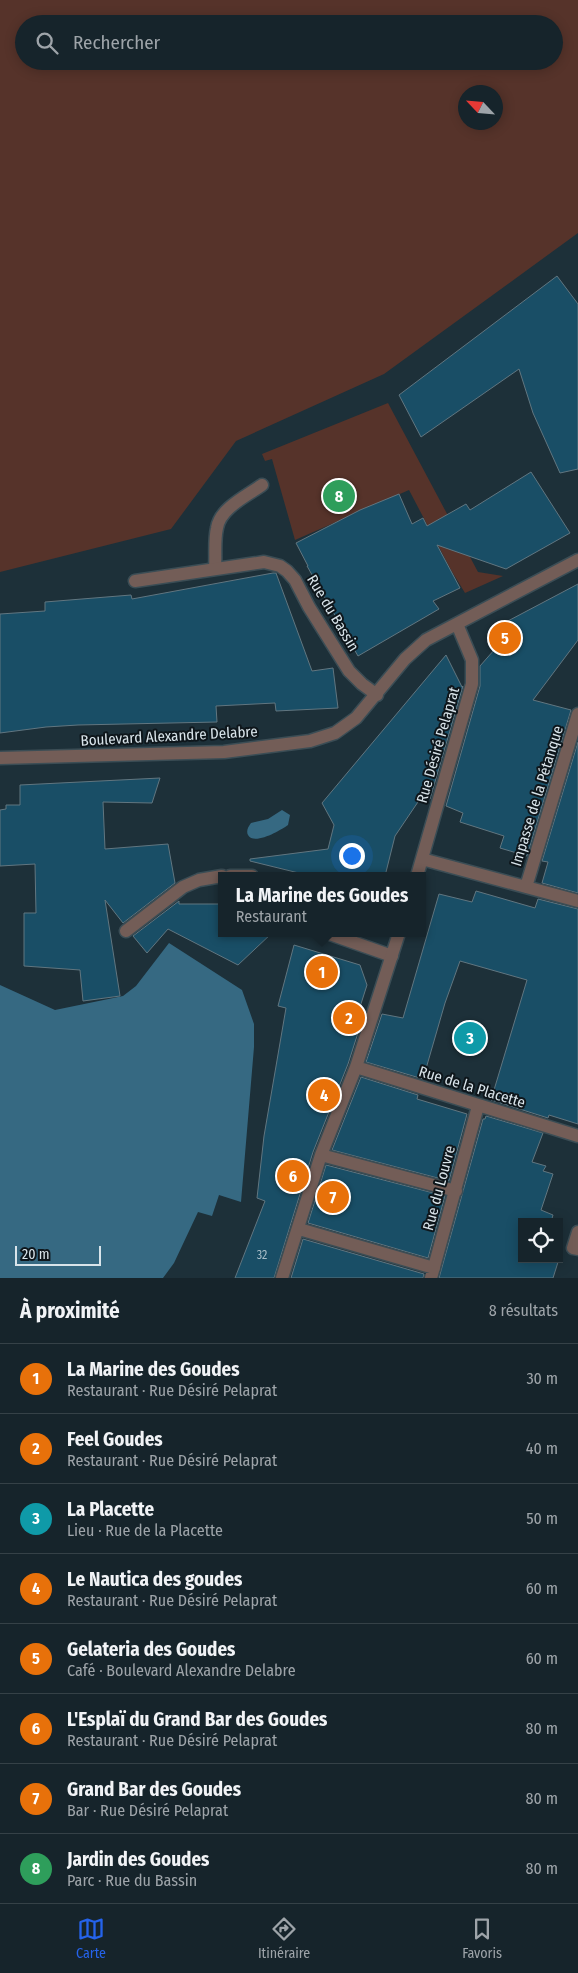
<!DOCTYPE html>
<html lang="fr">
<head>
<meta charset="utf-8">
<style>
	:root { --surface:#16242b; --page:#1f2c33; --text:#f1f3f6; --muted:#9ea4a9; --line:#354147; --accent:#2563eb }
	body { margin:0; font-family:"Fira Sans Condensed",sans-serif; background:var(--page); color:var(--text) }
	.controls { position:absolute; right:15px; bottom:15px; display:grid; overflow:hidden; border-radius:0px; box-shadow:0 2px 12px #0003 }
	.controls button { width:45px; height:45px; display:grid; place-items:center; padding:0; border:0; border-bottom:1px solid var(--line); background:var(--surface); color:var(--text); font:25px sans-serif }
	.compass { position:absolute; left:458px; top:85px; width:45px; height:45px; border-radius:50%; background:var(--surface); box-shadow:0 2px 12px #0003; rotate:296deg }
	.scale { position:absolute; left:15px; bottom:12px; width:86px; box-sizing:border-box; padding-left:5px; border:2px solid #d9e4ea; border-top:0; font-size:14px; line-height:18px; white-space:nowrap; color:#d9e4ea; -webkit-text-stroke:4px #0e161b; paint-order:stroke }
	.you { position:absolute; left:351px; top:855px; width:18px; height:18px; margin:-12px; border:4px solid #fff; border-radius:50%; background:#1a73e8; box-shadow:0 0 0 8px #1a73e833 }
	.badge { display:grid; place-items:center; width:32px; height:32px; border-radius:50%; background:var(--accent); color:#fff; font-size:16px; font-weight:700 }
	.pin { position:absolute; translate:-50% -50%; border:2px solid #fff; box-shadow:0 1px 5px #0006 }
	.popup { position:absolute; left:218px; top:872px; width:208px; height:65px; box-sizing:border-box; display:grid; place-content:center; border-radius:0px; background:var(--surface); filter:drop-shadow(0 1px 4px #0005); font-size:16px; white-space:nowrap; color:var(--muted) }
	.popup b { font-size:19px; color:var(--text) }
	.popup::after { content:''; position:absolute; left:50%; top:100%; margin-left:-10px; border:10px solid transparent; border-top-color:var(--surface) }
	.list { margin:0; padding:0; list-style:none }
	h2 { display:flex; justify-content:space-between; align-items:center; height:65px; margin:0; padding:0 20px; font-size:21px }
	h2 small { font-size:16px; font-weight:400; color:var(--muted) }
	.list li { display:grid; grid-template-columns:32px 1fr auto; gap:15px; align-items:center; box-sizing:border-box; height:70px; padding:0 20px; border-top:1px solid var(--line) }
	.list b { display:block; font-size:19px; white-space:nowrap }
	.list p { margin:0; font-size:16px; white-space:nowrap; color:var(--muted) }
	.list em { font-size:16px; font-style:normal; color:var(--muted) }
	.icon { flex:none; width:28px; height:28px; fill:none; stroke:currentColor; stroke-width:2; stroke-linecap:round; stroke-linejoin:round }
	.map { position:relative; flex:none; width:578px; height:1278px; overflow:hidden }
	.search { position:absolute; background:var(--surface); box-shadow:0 2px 12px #0003; left:15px; right:15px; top:15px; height:55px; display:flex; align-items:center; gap:12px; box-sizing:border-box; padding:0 18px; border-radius:28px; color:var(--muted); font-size:19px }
	.sheet { height:625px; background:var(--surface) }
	nav { display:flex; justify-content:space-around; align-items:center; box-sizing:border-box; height:70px; border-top:1px solid var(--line); background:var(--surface); font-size:14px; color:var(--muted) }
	nav a { display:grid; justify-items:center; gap:2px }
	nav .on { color:var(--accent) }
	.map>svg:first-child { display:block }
	.green { fill:#56332a; fill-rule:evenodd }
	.water { fill:#366982 }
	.building { fill:#194e66; stroke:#617680 }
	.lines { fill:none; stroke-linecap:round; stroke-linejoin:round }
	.service-casing { stroke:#3b4d55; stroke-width:15 }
	.minor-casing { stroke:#3b4d55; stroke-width:15 }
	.service { stroke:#735d57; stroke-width:12 }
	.minor { stroke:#735d57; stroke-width:12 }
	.labels { text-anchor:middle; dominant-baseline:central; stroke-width:4; stroke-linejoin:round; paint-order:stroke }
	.number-label { font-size:12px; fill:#a9bec9 }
	.street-label { font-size:15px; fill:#d9e4ea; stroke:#0e161b }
</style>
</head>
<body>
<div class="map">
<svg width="578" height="1278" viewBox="0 0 578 1278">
	<rect width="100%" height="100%" fill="#1d3039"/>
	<path class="green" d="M0,0H578V233L384,374L236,441L171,529L0,572ZM24,24H554V61H24ZM466,92H496V122H466Z
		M388,403L478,572L503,576L465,593L451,570L409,490L295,540L272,459L265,461L262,454Z"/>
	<path class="water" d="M282,810L290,815L288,825C281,830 254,846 248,835C246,831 248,827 251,823L268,819Z
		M169,943L242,990L254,1024V1047L241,1202L219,1195L212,1216L198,1212L174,1263L163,1278H0V985L55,1010L123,996L136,986Z"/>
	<path class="building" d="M557,276L578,304V469L560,473L533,413L519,369L421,437L399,395Z
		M531,472L570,533L506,569L437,545L460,588L433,601L439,609L358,656L307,566H308L296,543L360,510L399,494L412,524L423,518L427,526L466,504L470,510Z
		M273,573H276L312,671L333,668L338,708L276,711L275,703L216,706L217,722L78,725L46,727L0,733V614L45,611V602L131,595L132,599Z
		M578,584V640L533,700L571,710L527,856L500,848L504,836L460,822L463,813L446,806L480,686V666L502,641L506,622Z
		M446,655L462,687L463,686L430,799L422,796L395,836L385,876H311L250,861V859L328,849L334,825L322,803Z
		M578,742V893L542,883L548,862L542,861Z
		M160,778L152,803L103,802L105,849L168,844L175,883L123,923L105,900L120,996L83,1001L80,970L24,966V913H36L35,864L0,866V810L6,809V805H20V785Z
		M476,891L535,908L538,899L578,909V1124L549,1115L548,1118L491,1100L527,980L460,961L445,1003L423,1079L366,1062L382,1014L403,1018L439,894L472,902Z
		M179,901V904H222V933H272L238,965L168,929L147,953L133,936Z
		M294,945L360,965L367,985L359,1010L365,1011L348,1064L313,1152L274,1278H235L265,1201L257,1198L264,1136L286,1008L278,1006Z
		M361,1077L418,1095L417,1099L467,1114L449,1181L332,1150Z
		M486,1116L543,1133L532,1162L546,1166L543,1171L553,1174L541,1210L553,1215L551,1222H522V1259H559L553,1278H439L483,1119H485Z
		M326,1165L445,1196L428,1258L308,1223Z
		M303,1239L424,1274L423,1278H291Z"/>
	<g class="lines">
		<g class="service-casing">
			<path id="service" d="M215,568C216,555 214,541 217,528C220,508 247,496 262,485
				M230,876H252
				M126,931L183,887L199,880L222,876
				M327,933L392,956"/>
		</g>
		<g class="minor-casing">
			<path id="minor" d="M135,581L264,562L280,566L287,571L295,580L309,607L349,671L362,684L377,695
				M0,758L224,752L310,741L335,733L356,718L405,659L426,640L578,560
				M422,859L578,901
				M417,876L472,684V660L457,624
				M526,887L578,714
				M356,1067L578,1136
				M321,1155L456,1191
				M299,1229L434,1268
				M578,1232L573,1248L578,1249
				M282,1278L321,1155L356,1067L399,933
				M431,1278L478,1106"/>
		</g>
		<use href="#service" class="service"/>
		<use href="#minor" class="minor"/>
	</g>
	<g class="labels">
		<g class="number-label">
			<text x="262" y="1255">32</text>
		</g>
		<g class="street-label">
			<text transform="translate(333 613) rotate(59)">Rue du Bassin</text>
			<text transform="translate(169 736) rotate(-3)">Boulevard Alexandre Delabre</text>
			<text transform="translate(438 745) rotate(-74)">Rue Désiré Pelaprat</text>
			<text transform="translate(537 796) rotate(-73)">Impasse de la Pétanque</text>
			<text transform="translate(472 1087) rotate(17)">Rue de la Placette</text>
			<text transform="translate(439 1188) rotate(-75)">Rue du Louvre</text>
		</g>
	</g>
</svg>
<div class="controls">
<button><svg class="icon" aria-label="locate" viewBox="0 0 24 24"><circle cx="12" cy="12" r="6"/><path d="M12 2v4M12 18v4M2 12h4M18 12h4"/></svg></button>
</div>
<svg class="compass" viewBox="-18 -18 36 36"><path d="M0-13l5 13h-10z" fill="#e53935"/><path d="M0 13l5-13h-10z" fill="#9ea4a9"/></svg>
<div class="scale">20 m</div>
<div class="you"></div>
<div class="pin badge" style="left:322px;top:972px;background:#e8710a">1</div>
<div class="popup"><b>La Marine des Goudes</b>Restaurant</div>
<div class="pin badge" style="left:349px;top:1018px;background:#e8710a">2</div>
<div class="pin badge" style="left:470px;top:1038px;background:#0f9aa8">3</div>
<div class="pin badge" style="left:324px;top:1095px;background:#e8710a">4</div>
<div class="pin badge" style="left:505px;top:638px;background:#e8710a">5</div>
<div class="pin badge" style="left:293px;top:1176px;background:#e8710a">6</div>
<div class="pin badge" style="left:333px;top:1197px;background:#e8710a">7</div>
<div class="pin badge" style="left:339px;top:496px;background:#2e9e5b">8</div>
<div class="search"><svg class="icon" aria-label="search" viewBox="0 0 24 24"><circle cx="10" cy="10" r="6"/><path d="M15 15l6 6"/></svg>Rechercher</div>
</div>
<section class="sheet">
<h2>À proximité<small>8 résultats</small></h2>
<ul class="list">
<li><span class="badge" style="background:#e8710a">1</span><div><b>La Marine des Goudes</b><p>Restaurant · Rue Désiré Pelaprat</p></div><em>30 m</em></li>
<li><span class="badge" style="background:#e8710a">2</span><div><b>Feel Goudes</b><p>Restaurant · Rue Désiré Pelaprat</p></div><em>40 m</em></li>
<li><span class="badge" style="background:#0f9aa8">3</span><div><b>La Placette</b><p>Lieu · Rue de la Placette</p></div><em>50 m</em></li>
<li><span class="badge" style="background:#e8710a">4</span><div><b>Le Nautica des goudes</b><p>Restaurant · Rue Désiré Pelaprat</p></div><em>60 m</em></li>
<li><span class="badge" style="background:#e8710a">5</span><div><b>Gelateria des Goudes</b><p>Café · Boulevard Alexandre Delabre</p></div><em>60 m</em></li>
<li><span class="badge" style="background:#e8710a">6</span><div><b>L'Esplaï du Grand Bar des Goudes</b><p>Restaurant · Rue Désiré Pelaprat</p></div><em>80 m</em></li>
<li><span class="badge" style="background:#e8710a">7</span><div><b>Grand Bar des Goudes</b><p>Bar · Rue Désiré Pelaprat</p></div><em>80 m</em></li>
<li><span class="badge" style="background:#2e9e5b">8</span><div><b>Jardin des Goudes</b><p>Parc · Rue du Bassin</p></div><em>80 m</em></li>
</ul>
</section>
<nav>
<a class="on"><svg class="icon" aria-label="map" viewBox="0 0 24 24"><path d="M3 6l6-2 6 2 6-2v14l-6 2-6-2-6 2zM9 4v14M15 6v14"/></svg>Carte</a>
<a><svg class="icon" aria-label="directions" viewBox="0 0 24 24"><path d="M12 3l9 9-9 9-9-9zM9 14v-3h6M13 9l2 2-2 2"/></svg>Itinéraire</a>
<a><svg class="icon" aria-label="saved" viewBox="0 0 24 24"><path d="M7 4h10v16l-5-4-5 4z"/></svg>Favoris</a>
</nav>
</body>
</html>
